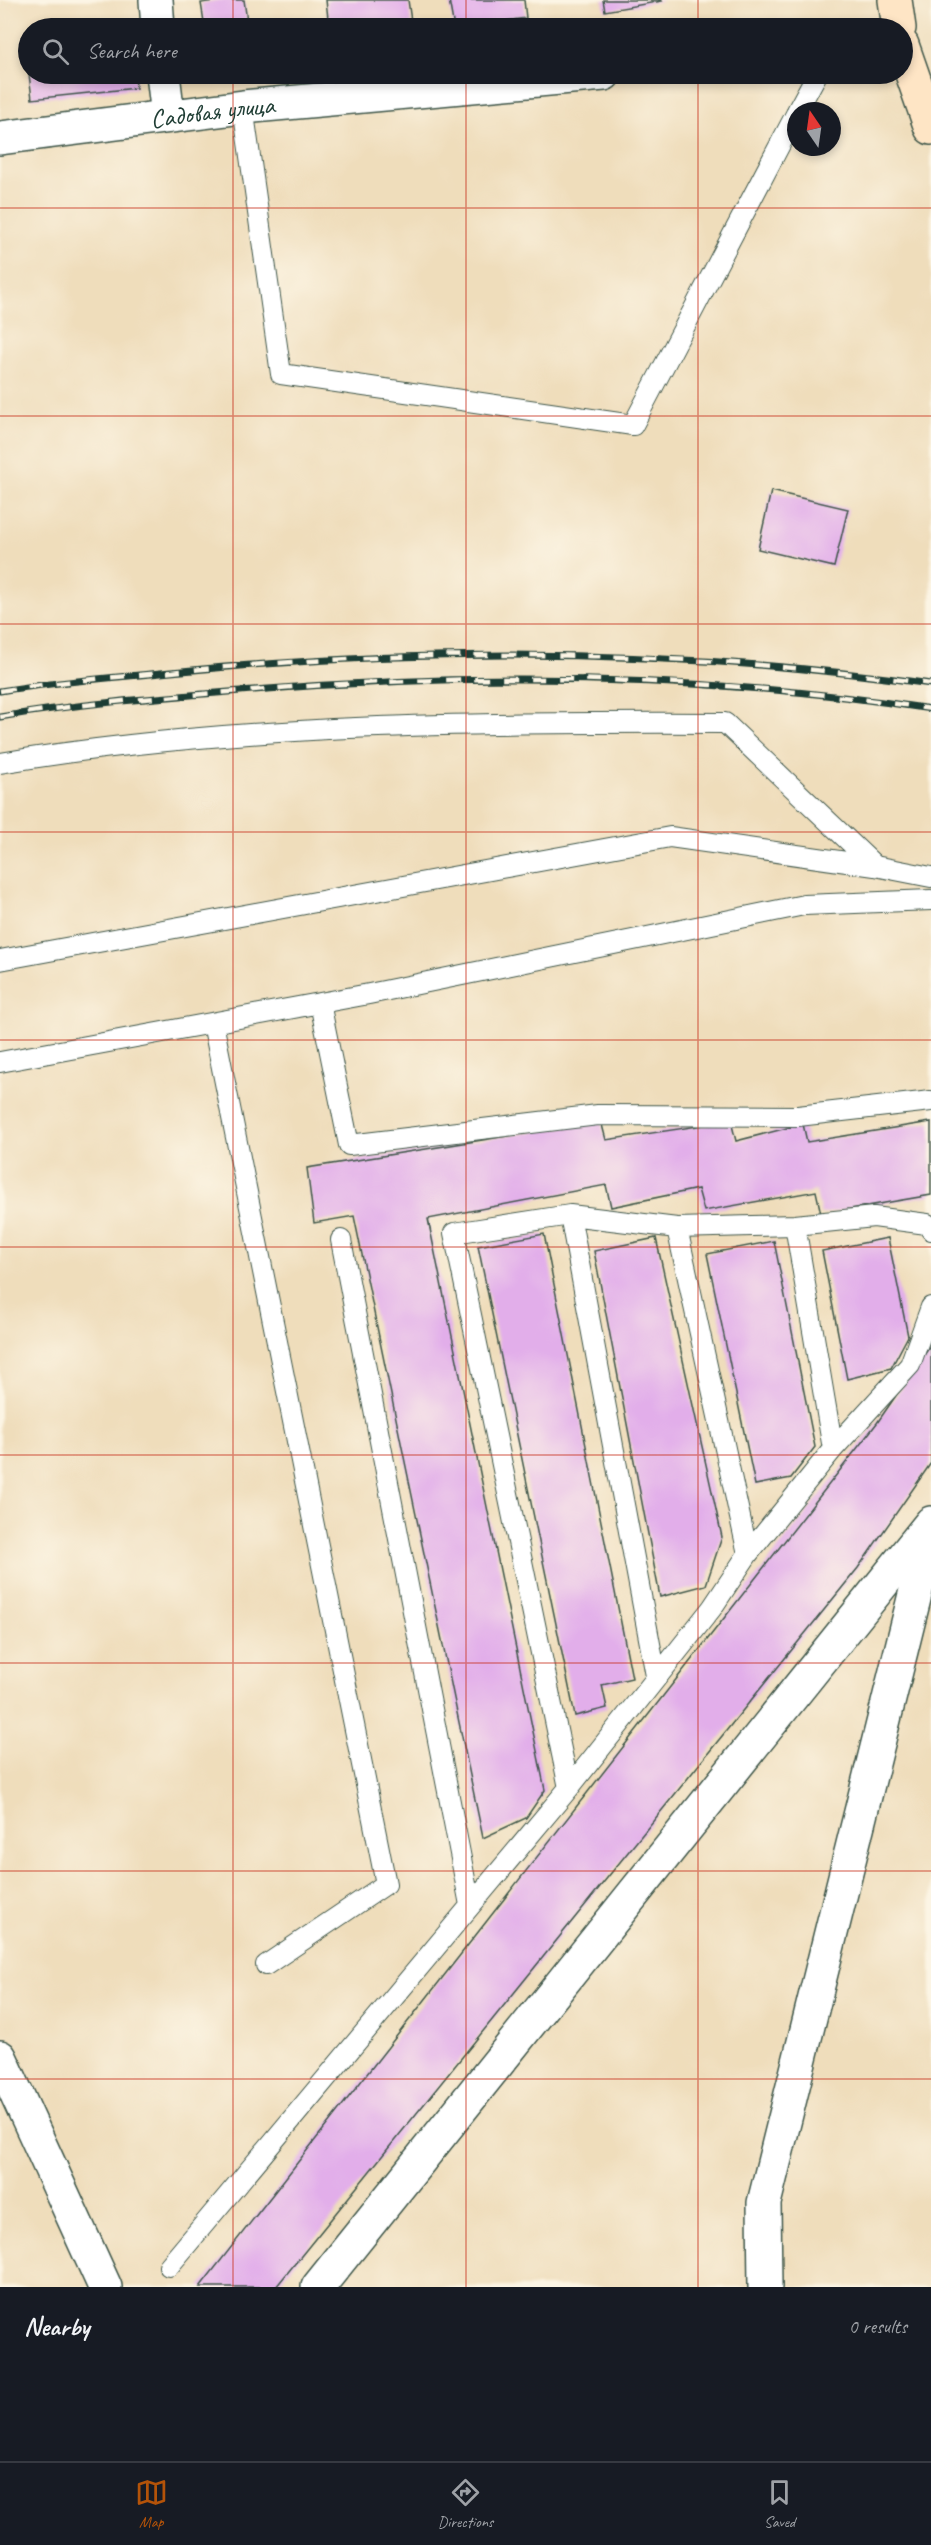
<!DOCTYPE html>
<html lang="en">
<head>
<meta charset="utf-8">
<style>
	:root { --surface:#171b24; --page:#242831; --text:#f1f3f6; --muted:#9ea1a6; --line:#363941; --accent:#b45309 }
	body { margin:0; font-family:Caveat,sans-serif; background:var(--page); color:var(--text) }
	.compass { position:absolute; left:787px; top:102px; width:54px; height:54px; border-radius:50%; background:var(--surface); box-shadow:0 3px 9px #0003; rotate:347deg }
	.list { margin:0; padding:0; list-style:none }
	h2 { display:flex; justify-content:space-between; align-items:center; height:78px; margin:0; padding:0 24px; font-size:26px }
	h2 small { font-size:20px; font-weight:400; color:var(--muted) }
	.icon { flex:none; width:33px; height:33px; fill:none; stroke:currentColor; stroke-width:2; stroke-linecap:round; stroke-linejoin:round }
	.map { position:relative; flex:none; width:931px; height:2287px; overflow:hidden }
	.search { position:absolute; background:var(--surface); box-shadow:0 3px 9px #0003; left:18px; right:18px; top:18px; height:66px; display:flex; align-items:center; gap:15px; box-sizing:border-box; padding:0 21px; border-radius:33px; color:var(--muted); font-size:22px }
	.sheet { height:174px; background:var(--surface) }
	nav { display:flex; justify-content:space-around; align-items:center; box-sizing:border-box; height:84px; border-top:2px solid var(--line); background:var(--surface); font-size:16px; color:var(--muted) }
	nav a { display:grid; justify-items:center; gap:3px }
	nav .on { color:var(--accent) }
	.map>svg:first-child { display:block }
	.building { fill:#e2aeea }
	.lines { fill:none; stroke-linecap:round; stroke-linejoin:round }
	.lane-casing { stroke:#3e5548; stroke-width:22 }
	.street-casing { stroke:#3e5548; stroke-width:36 }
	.secondary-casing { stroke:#3e5548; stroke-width:36 }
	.lane { stroke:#fff; stroke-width:20 }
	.street { stroke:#fff; stroke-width:33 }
	.secondary { stroke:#fee5c5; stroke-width:33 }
	.rail-casing { stroke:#1f3d34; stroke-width:7 }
	.rail { stroke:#fcf5e5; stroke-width:4.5; stroke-dasharray:14; stroke-linecap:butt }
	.grid { fill:none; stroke:#c8321e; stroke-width:1.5; stroke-opacity:0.55 }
	.labels { text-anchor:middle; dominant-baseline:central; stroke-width:6; stroke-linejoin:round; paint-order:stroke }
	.street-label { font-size:26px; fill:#1f3d34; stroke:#fcf5e5 }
</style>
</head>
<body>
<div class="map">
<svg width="931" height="2287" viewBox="0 0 931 2287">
	<rect width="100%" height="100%" fill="#fcf5e5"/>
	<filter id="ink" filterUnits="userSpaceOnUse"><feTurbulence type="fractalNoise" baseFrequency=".0167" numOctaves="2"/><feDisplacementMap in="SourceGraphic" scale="12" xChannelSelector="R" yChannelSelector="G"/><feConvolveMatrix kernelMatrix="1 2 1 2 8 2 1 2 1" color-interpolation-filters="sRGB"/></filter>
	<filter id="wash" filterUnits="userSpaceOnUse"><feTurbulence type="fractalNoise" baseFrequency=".008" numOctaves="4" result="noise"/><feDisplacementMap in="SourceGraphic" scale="24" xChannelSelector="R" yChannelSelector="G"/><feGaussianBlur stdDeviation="1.35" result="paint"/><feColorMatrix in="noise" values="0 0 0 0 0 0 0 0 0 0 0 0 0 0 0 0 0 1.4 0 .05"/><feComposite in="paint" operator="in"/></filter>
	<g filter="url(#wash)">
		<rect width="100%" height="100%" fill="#efddbb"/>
		<g id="blocks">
			<path class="building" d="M220,0H244L248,28H205L201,3Z
				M326,0H408L412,28H329Z
				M449,0H524L526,18L454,28Z
				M603,0H661L662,1L605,11Z
				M29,74H135L136,88L32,99Z
				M771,491L848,509L834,567L758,549Z
				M601,1121L606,1140L731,1121L736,1141L803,1124L807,1142L931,1122V1195L821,1214L816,1191L704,1211L698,1189L611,1207L606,1185L428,1219L545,1790L526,1818L483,1838L354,1216L314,1223L307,1168Z
				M544,1234L632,1678L602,1685L607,1708L575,1716L478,1246Z
				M656,1238L722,1537L706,1585L660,1597L594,1251Z
				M888,1238L908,1336L891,1368L847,1379L822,1251Z
				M774,1241L815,1447L791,1478L755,1485L707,1254Z
				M931,1345V1463L858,1568L276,2287H200L877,1423Z"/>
		</g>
	</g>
	<g filter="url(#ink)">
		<use href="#blocks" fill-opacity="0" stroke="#3e5548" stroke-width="1.5"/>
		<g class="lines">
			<g class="lane-casing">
				<path id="lane" d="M243,107L281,374L633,425L796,114
					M797,111L817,74
					M0,763C240,723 483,722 725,723L875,866
					M0,960L670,837L875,866L931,877
					M320,1003L349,1145L598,1115L798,1116L931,1101
					M213,1023L386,1884L266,1965
					M0,1062L369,994L804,905L931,900
					M570,1215L656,1676
					M795,1225L833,1449
					M677,1228L748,1554
					M341,1240L470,1905
					M569,1788L454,1233L570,1215L677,1228L795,1225L874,1217L927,1224L931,1230
					M169,2266L569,1788L712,1608L748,1554L833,1449L910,1365L931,1307"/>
			</g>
			<g class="street-casing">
				<g id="street">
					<path d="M156,0L158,28"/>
					<path d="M163,74L168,116"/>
					<path id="s1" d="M0,138L243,107L604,74"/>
					<path d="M0,2057L105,2287"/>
					<path d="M318,2287L931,1523"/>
					<path d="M765,2287L764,2203L931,1530"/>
				</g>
			</g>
			<g class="secondary-casing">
				<path id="secondary" d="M895,0L899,28
					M902,45L931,128"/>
			</g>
			<use href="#lane" class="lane"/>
			<use href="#street" class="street"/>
			<use href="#secondary" class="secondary"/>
			<g class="rail-casing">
				<path id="rail" d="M0,691C60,681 121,677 182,671C431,647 683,649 931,684
					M0,717C76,704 152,698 229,692C462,672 699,673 931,709"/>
			</g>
			<use href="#rail" class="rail"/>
		</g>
	</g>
	<path class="grid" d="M233,0V28M466,0V28M698,0V28M233,74V2287M466,74V2287M698,74V2287M0,208H931M0,416H931M0,624H931M0,832H931M0,1040H931M0,1247H931M0,1455H931M0,1663H931M0,1871H931M0,2079H931"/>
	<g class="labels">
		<g class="street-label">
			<text stroke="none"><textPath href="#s1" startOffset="214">Садовая улица</textPath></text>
		</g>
	</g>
</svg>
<svg class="compass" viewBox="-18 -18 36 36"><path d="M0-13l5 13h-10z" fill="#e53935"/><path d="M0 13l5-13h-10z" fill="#9ea1a6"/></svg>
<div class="search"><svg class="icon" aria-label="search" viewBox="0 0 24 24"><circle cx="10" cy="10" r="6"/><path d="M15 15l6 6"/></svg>Search here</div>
</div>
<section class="sheet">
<h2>Nearby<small>0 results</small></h2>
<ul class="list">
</ul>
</section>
<nav>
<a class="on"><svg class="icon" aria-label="map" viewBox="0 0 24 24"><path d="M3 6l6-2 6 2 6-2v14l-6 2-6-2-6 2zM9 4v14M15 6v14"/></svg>Map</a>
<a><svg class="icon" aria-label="directions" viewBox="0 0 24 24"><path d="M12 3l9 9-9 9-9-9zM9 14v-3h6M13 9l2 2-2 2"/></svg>Directions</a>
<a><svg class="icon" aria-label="saved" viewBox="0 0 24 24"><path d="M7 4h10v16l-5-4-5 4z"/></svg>Saved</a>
</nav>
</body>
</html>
